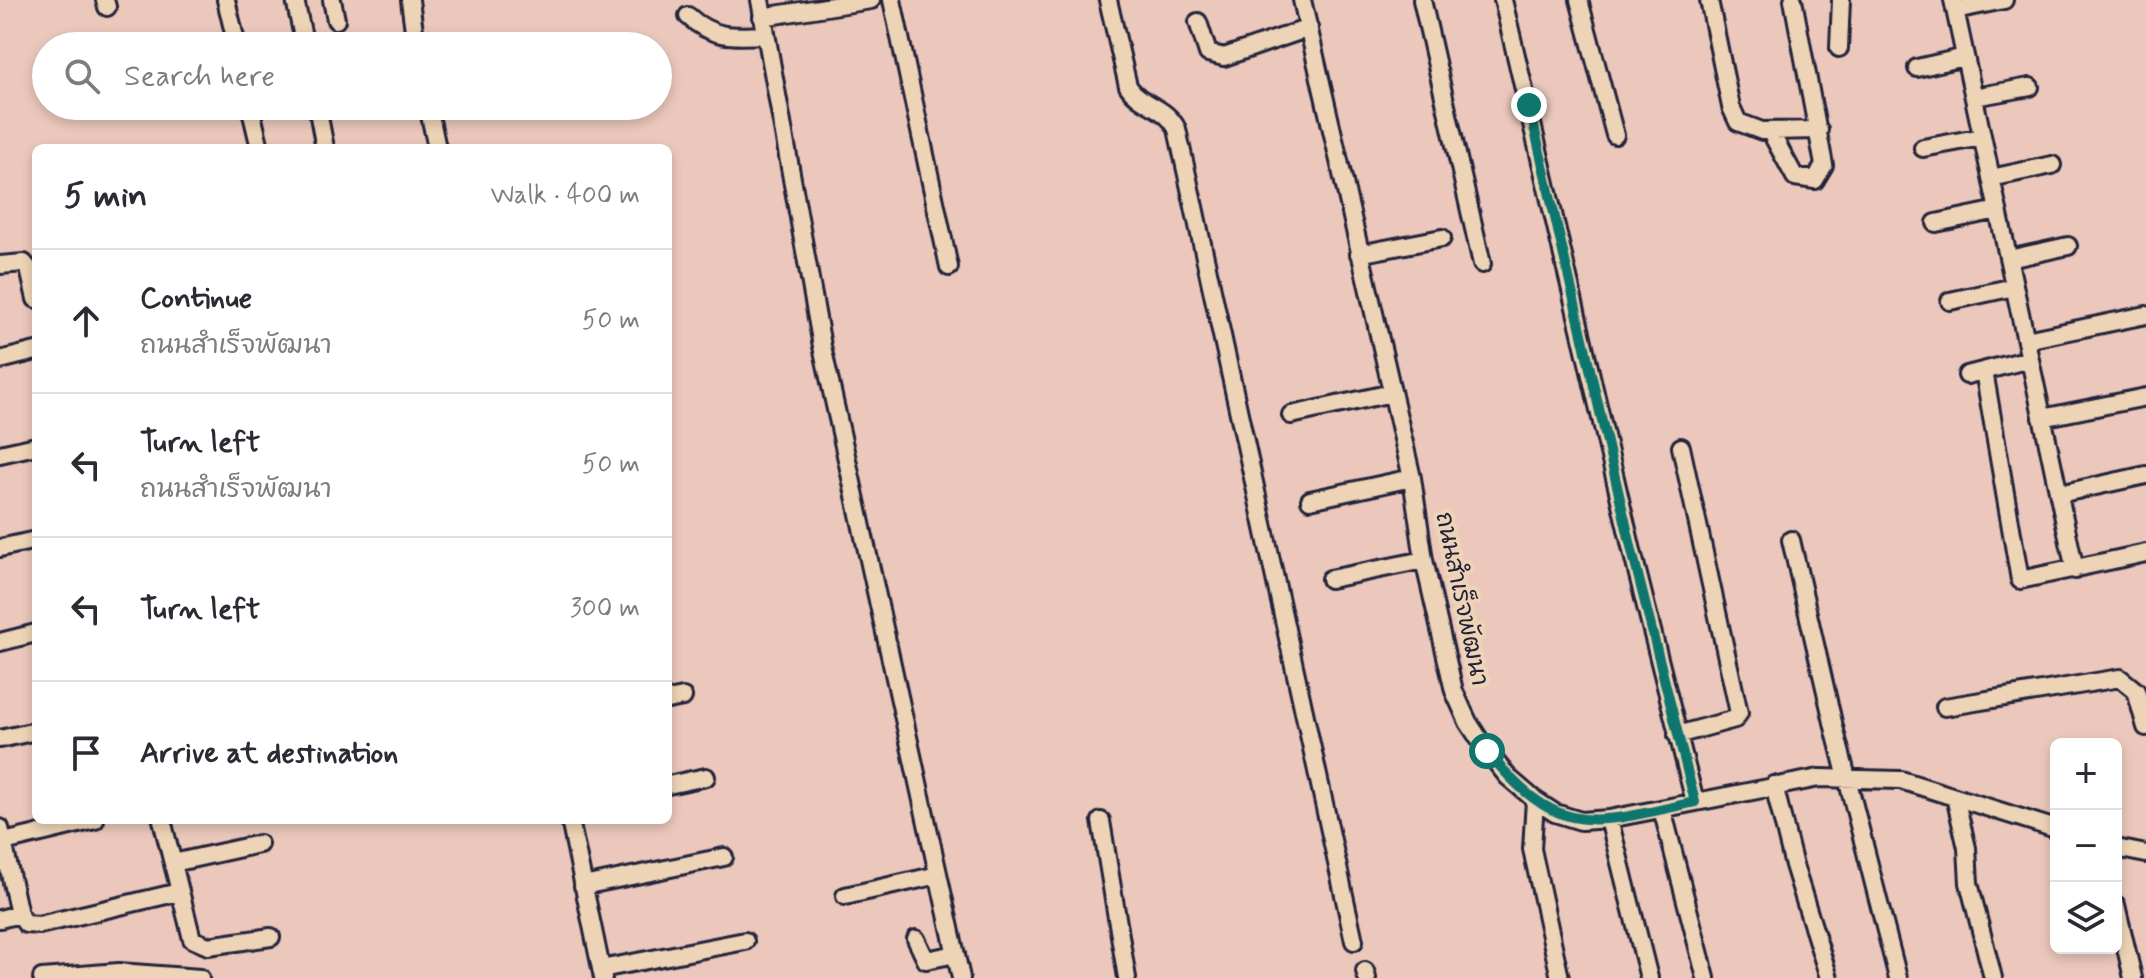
<!DOCTYPE html>
<html lang="en">
<head>
<meta charset="utf-8">
<style>
	:root { --surface:#fff; --page:#f7f7f7; --text:#2b2b33; --muted:#7c7c81; --line:#e1e1e2 }
	body { margin:0; font-family:Mynerve,"Playpen Sans Thai",sans-serif; background:var(--page); color:var(--text) }
	.controls { position:absolute; right:24px; bottom:24px; display:grid; overflow:hidden; border-radius:12px; box-shadow:0 4px 12px #0003 }
	.controls button { width:72px; height:72px; display:grid; place-items:center; padding:0; border:0; border-bottom:2px solid var(--line); background:var(--surface); color:var(--text); font:40px sans-serif }
	.stop { position:absolute; width:24px; height:24px; margin:-18px; border:6px solid #0f766e; border-radius:50%; background:#fff }
	.stop.end { background:#0f766e; border-color:#fff; box-shadow:0 2px 8px #0008 }
	.list { margin:0; padding:0; list-style:none }
	h2 { display:flex; justify-content:space-between; align-items:center; height:104px; margin:0; padding:0 32px; font-size:34px }
	h2 small { font-size:26px; font-weight:400; color:var(--muted) }
	.list li { display:grid; grid-template-columns:52px 1fr auto; gap:24px; align-items:center; box-sizing:border-box; height:144px; padding:0 32px; border-top:2px solid var(--line) }
	.list b { display:block; font-size:30px; white-space:nowrap }
	.list p { margin:0; font-size:26px; white-space:nowrap; color:var(--muted) }
	.list em { font-size:26px; font-style:normal; color:var(--muted) }
	.icon { flex:none; width:44px; height:44px; fill:none; stroke:currentColor; stroke-width:2; stroke-linecap:round; stroke-linejoin:round }
	.map { position:relative; flex:none; width:2146px; height:978px; overflow:hidden }
	.search { position:absolute; background:var(--surface); box-shadow:0 4px 12px #0003; left:32px; top:32px; width:640px; height:88px; display:flex; align-items:center; gap:20px; box-sizing:border-box; padding:0 28px; border-radius:44px; color:var(--muted); font-size:30px }
	.panel { position:absolute; background:var(--surface); box-shadow:0 4px 12px #0003; left:32px; top:144px; width:640px; height:680px; border-radius:12px }
	.map>svg:first-child { display:block }
	.lines { fill:none; stroke-linecap:round; stroke-linejoin:round }
	.minor-casing { stroke:#22223b; stroke-width:22 }
	.minor { stroke:#eed4b6; stroke-width:16 }
	.route { stroke:#0f766e; stroke-width:10 }
	.labels { text-anchor:middle; dominant-baseline:central; stroke-width:8; stroke-linejoin:round; paint-order:stroke }
	.street-label { font-size:24px; fill:#22223b; stroke:#eed4b6 }
</style>
</head>
<body>
<div class="map">
<svg width="2146" height="978" viewBox="0 0 2146 978">
	<rect width="100%" height="100%" fill="#ebc8bb"/>
	<filter id="ink" filterUnits="userSpaceOnUse"><feTurbulence type="fractalNoise" baseFrequency=".0125" numOctaves="2"/><feDisplacementMap in="SourceGraphic" scale="16" xChannelSelector="R" yChannelSelector="G"/><feConvolveMatrix kernelMatrix="1 2 1 2 8 2 1 2 1" color-interpolation-filters="sRGB"/></filter>
	<g filter="url(#ink)">
		<g class="lines">
			<g class="minor-casing">
				<path id="minor" d="M105,0L107,7
					M226,0L237,46
					M295,0L305,46
					M332,0L336,20
					M410,0L416,46
					M760,0L822,346L961,978
					M892,0L949,267
					M1108,0L1128,86C1141,106 1166,106 1177,129L1354,941
					M1302,0L1412,478L1424,560L1454,691L1468,722L1487,751L1508,777L1535,800L1555,813L1581,821L1609,819L1819,778L1901,780L2056,829
					M1422,0L1482,264
					M1503,0L1633,555L1695,802
					M1579,0L1615,135
					M1709,0L1731,107L1738,122L1762,131L1819,130
					M1953,0L2075,570
					M1955,10L2004,0
					M688,16C712,38 732,37 764,35
					M762,17L871,0
					M1198,22L1208,53L1224,57L1309,28
					M1839,48L1841,0
					M1917,68L1965,57
					M1974,97L2030,87
					M250,106L260,148
					M317,106L325,148
					M428,106L437,148
					M1770,131L1795,177L1815,180L1824,165L1793,0
					M1923,148L1982,137
					M1991,178L2052,165
					M1936,223L1998,210
					M1359,254L1442,238
					M2009,259L2068,246
					M0,265L24,263L29,269L36,299
					M1950,301L2014,287
					M2026,340L2146,315
					M0,360L36,351
					M1984,371L2020,580L2146,553
					M1967,375L2030,359
					M1291,415L1392,393
					M2042,418L2146,397
					M0,454L36,446
					M2059,494L2146,475
					M1310,500L1412,478
					M1791,540L1835,731L1898,978
					M0,548L36,540
					M1330,579L1424,560
					M0,642L36,633
					M668,700L683,697
					M1945,707L2120,678L2136,691L2146,727
					M1677,735L1735,719L1739,713L1681,447
					M0,739L36,731
					M668,785L706,777
					M1774,785L1793,862L1829,978
					M1955,797L1967,848L1969,883L1993,978
					M1535,800L1532,849L1560,978
					M1662,809L1706,978
					M1609,819L1649,978
					M162,820L192,939L208,946L271,937
					M570,820L603,978
					M1101,821L1127,978
					M0,828L19,914L26,924L39,925L179,892
					M4,842L95,820
					M2116,848L2146,854
					M173,863L259,844
					M583,886L724,857
					M845,896L938,875
					M2116,905L2133,978
					M0,919L19,914
					M916,939L926,960L956,954
					M601,969L745,941
					M1365,971L1367,978
					M42,978L119,972L200,978"/>
			</g>
			<use href="#minor" class="minor"/>
		</g>
	</g>
	<g class="lines" filter="url(#ink)">
		<path class="route" d="M1487,751C1560,841 1593,824 1695,802L1633,555L1529,105"/>
	</g>
	<g class="labels">
		<g class="street-label">
			<text transform="translate(1461 599) rotate(78)">ถนนสำเร็จพัฒนา</text>
		</g>
	</g>
</svg>
<div class="controls">
<button>+</button>
<button>−</button>
<button><svg class="icon" aria-label="layers" viewBox="0 0 24 24"><path d="M12 4l9 5-9 5-9-5zM3 14l9 5 9-5"/></svg></button>
</div>
<div class="stop" style="left:1487px;top:751px"></div>
<div class="stop end" style="left:1529px;top:105px"></div>
<div class="search"><svg class="icon" aria-label="search" viewBox="0 0 24 24"><circle cx="10" cy="10" r="6"/><path d="M15 15l6 6"/></svg>Search here</div>
<section class="panel">
<h2>5 min<small>Walk · 400 m</small></h2>
<ul class="list">
<li><svg class="icon" aria-label="ahead" viewBox="0 0 24 24"><path d="M12 20V5M6 11l6-6 6 6"/></svg><div><b>Continue</b><p>ถนนสำเร็จพัฒนา</p></div><em>50 m</em></li>
<li><svg class="icon" aria-label="left" viewBox="0 0 24 24"><path d="M17 20v-9H6M10 6l-5 5 5 5"/></svg><div><b>Turn left</b><p>ถนนสำเร็จพัฒนา</p></div><em>50 m</em></li>
<li><svg class="icon" aria-label="left" viewBox="0 0 24 24"><path d="M17 20v-9H6M10 6l-5 5 5 5"/></svg><div><b>Turn left</b></div><em>300 m</em></li>
<li><svg class="icon" aria-label="arrive" viewBox="0 0 24 24"><path d="M6 21V4h12l-3 4 3 4H6"/></svg><div><b>Arrive at destination</b></div></li>
</ul>
</section>
</div>
</body>
</html>
